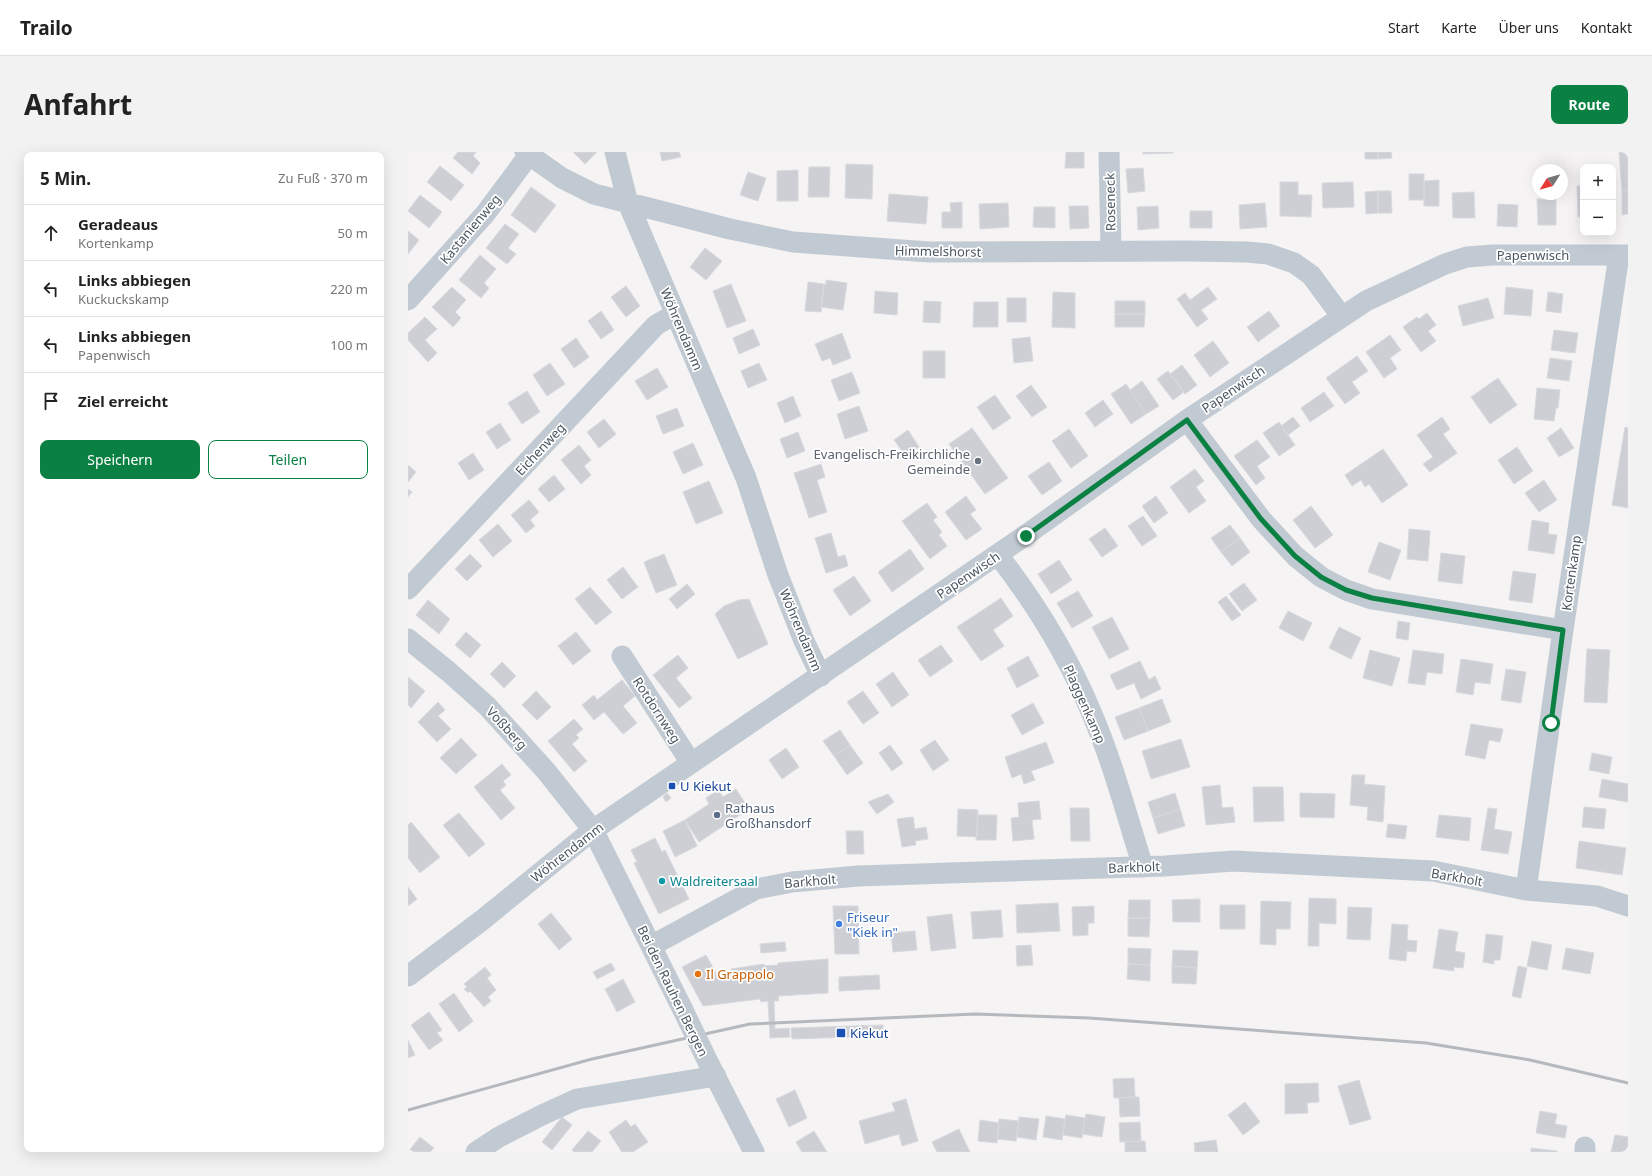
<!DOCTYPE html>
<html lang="de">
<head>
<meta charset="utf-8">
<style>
	:root { --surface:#fff; --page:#f2f2f2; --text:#222; --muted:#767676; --line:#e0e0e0; --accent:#0b8043 }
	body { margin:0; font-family:"Noto Sans",sans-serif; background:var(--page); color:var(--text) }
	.controls { position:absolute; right:12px; top:12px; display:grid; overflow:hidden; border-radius:8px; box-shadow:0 4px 16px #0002 }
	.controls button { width:36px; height:36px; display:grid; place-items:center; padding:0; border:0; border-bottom:1px solid var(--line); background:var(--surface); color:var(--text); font:20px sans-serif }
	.compass { position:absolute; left:1124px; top:12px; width:36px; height:36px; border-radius:50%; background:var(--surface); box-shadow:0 4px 16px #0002; rotate:233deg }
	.stop { position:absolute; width:12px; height:12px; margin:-9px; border:3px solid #0b8043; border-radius:50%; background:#fff }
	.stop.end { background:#0b8043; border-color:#fff; box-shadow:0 1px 4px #0008 }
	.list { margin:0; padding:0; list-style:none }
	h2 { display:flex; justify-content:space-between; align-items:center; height:52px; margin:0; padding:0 16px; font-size:17px }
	h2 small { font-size:13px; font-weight:400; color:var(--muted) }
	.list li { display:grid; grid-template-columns:26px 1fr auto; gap:12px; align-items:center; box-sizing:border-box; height:56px; padding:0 16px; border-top:1px solid var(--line) }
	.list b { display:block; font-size:15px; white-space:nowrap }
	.list p { margin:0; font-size:13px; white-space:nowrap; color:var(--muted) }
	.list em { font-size:13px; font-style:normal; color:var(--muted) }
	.actions { display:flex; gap:8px; padding:12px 16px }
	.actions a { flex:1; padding:9px 0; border:1px solid var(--accent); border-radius:8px; text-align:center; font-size:14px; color:var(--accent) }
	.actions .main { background:var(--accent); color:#fff }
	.icon { flex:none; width:22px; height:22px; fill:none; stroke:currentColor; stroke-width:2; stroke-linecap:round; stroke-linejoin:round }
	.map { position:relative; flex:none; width:1220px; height:1000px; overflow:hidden; border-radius:8px }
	header { display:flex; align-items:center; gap:24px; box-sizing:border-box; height:56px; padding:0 20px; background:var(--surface); border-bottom:1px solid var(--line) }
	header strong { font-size:19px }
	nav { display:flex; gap:22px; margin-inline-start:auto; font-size:14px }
	.intro { display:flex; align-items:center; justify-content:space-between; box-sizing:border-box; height:96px; padding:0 24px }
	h1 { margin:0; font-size:28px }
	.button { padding:10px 18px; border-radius:8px; background:var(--accent); color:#fff; font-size:14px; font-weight:700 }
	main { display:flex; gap:24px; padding:0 24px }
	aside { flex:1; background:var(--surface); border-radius:8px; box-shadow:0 4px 16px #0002 }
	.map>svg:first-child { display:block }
	.building { fill:#cdcfd5; stroke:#d7d9de }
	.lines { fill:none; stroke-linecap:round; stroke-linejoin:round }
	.minor { stroke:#c1cad2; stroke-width:21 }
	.rail { stroke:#b5b8bd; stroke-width:3 }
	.minor-bridge { stroke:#c1cad2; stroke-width:21 }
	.route { stroke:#0b8043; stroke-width:5 }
	.worship-dot { fill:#6b7280; stroke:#fff; stroke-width:1.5 }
	.transit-dot { fill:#1a4fb4; stroke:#fff; stroke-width:1.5 }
	.service-dot { fill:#5c6f8a; stroke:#fff; stroke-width:1.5 }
	.culture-dot { fill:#0f9aa8; stroke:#fff; stroke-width:1.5 }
	.shop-dot { fill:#3f7fe0; stroke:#fff; stroke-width:1.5 }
	.food-dot { fill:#e8710a; stroke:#fff; stroke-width:1.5 }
	.labels { text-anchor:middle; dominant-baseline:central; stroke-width:3.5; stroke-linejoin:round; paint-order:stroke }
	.street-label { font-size:13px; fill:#4a5661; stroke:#fff }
	.worship-label { font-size:13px; fill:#5b616d; stroke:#fff; text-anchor:end }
	.transit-label { font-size:13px; fill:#164399; stroke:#fff; text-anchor:start }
	.service-label { font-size:13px; fill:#4e5e75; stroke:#fff; text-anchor:start }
	.culture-label { font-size:13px; fill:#0d838f; stroke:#fff; text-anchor:start }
	.shop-label { font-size:13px; fill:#366cbe; stroke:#fff; text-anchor:start }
	.food-label { font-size:13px; fill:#c56008; stroke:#fff; text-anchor:start }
</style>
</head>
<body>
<header>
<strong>Trailo</strong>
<nav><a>Start</a><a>Karte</a><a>Über uns</a><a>Kontakt</a></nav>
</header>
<div class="intro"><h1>Anfahrt</h1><a class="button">Route</a></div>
<main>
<aside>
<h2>5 Min.<small>Zu Fuß · 370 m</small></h2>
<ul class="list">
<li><svg class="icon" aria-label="ahead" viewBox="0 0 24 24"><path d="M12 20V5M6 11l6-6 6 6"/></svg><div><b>Geradeaus</b><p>Kortenkamp</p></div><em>50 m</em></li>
<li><svg class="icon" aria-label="left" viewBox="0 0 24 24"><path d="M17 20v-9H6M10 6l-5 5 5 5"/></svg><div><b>Links abbiegen</b><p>Kuckuckskamp</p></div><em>220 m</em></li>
<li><svg class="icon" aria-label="left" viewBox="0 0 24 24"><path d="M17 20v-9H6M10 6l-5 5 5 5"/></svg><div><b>Links abbiegen</b><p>Papenwisch</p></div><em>100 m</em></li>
<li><svg class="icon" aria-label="arrive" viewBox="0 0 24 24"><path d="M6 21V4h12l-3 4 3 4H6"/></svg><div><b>Ziel erreicht</b></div></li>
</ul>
<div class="actions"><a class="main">Speichern</a><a>Teilen</a></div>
</aside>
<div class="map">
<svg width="1220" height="1000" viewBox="0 0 1220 1000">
	<rect width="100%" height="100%" fill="#f5f3f3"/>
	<path class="building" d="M50,0H68L65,4L72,11L64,22L45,6Z
		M165,0H189L177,12Z
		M252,0H271L273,5L254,9Z
		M658,0H676V16H657Z
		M735,0H765V1L735,2Z
		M957,0H970V7H957Z
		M970,0H983L984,6L970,7Z
		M1211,0H1220V38L1214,39Z
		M438,12L465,13L464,47L437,46Z
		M32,14L56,33L43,49L19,30Z
		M401,15H422L421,45H400Z
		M735,16L737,39L720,41L718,17Z
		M390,18V49H369V19Z
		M340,20L358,26L350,49L332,43Z
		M1001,22H1016V48H1001Z
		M1031,28V54H1016V29Z
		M872,30H890V43H904L903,65L872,64Z
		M945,30L946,55L915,56L914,31Z
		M1169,34H1175V65H1170Z
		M123,35L148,53L127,81L103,63Z
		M1220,38V62L1214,63V39Z
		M970,39V61L958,62L957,40Z
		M970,39H983L984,61H970Z
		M1066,40L1067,66H1045L1044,41Z
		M481,42L520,45L518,72L479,69Z
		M12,43L34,60L21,76L0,59Z
		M1129,47H1148V73H1130Z
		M554,50V76H534V60H543L542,51Z
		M600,51L601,75L572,77L571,52Z
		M857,51L859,75L832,77L831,53Z
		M1090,52L1110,53L1109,75L1089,74Z
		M661,54H680L681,76L662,77Z
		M750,54L751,76L730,78L729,55Z
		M626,55H647V76L625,75Z
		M782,59H804V76H782Z
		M97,72L111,82L100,96L108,102L99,112L78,96Z
		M0,79L11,88L0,102Z
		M297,96L314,109L298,128L282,115Z
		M72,103L88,117L76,131L81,136L73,146L51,128Z
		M418,128L439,131L435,158L413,155L416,132L418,133Z
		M400,130L416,132L413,160L397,159Z
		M323,132L338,169L319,176L305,139Z
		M218,134L232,154L218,165L203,145Z
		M44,135L58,148L47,160L53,166L45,175L24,155Z
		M800,135L809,147L793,158L800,167L789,175L769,147L777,141L782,148Z
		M1098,135L1125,138L1123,164L1096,162Z
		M467,139L490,141L489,163L466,161Z
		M645,140L667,141V176L644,175Z
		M1140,140L1155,142L1153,161L1138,159Z
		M599,146H618V170H599Z
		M1080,146L1086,166L1055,174L1050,154Z
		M516,149L533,150L532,171L515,170Z
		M707,149H737V162H707Z
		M566,150H590V175H565Z
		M193,159L206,178L193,187L180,169Z
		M861,159L872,174L850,190L839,175Z
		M1019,161L1028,173L1020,179L1028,189L1013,200L995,175L1009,165L1011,167Z
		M707,162H737L736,175H707Z
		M17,165L29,177L17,188L29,201L20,210L0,188V181Z
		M345,177L352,193L331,202L325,186Z
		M1146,178L1170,181L1167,201L1143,198Z
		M434,181L443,206L425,213L422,206L414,209L407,192Z
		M982,183L993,198L982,206L989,217L976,226L958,200Z
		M622,185L625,209L606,211L604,187Z
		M168,186L181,205L166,216L153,197Z
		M805,189L821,211L802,225L786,203Z
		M515,199H537V226H515Z
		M949,204L960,219L944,230L952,241L937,252L918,226Z
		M1142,206L1164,209L1161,229L1139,226Z
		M142,211L157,232L139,244L125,223Z
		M351,211L359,228L340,236L333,219Z
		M774,213L789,233L777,242L762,222Z
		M249,216L260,235L239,248L227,229Z
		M760,219L776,240L765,248L749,227Z
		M444,220L452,241L431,249L423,228Z
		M1090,226L1109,253L1082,272L1063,245Z
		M734,229L751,254L738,262L722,238Z
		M718,232L738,262L723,272L703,242Z
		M623,233L639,255L624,265L608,244Z
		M1129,236L1152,238L1150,256H1148L1146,269L1126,267Z
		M119,239L132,260L114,272L100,251Z
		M916,240L926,254L902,270L893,256Z
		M587,243L603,266L585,278L569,255Z
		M385,244L393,264L377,271L369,251Z
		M695,248L705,262L687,275L677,261Z
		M451,254L460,279L437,287L429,262Z
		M269,256L276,274L255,282L248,264Z
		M885,265L892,274L880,283L873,274Z
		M1034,265L1042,277L1035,282L1049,301L1022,320L1015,312L1025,305L1009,283Z
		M196,267L208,282L191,296L179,280Z
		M871,270L887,293L871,304L855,281Z
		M92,271L103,288L89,297L78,280Z
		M1217,275L1220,276V356L1204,353Z
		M564,276L600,326L577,342L541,292Z
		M1153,276L1166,296L1151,305L1139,286Z
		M661,277L680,304L663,316L644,289Z
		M500,278L511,295L498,304L486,288Z
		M390,280L397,299L379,306L372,287Z
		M849,288L862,305L849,314L857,326L848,333L826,304Z
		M285,291L295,313L275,322L265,300Z
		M171,293L183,308L176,314L183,323L173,332L153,308Z
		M1109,295L1125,319L1106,332L1090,308Z
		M975,297L1000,333L974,351L961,332L957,335L953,328L944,334L937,323Z
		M65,301L76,318L61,328L50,311Z
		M641,310L654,329L634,343L620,324Z
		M413,312L417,325L409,328L419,360L401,366L386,321Z
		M0,313L8,320L0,330Z
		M787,317L796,329L788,335L798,349L781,361L762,335Z
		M146,323L157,337L141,350L130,337Z
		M1136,328L1149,348L1131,360L1117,341Z
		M301,329L315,361L288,372L275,340Z
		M0,337L4,340L0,345Z
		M558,344L568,358L562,362L574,377L558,388L537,360Z
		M748,344L760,361L746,371L734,354Z
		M121,348L131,360L122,368L127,374L118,381L103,363Z
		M519,351L529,365L525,368L534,380L531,383L539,394L522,407L494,369Z
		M903,354L925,383L907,396L885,368Z
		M735,364L749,384L734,394L720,374Z
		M1124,368L1141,371L1140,382L1149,383L1146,402L1120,398Z
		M90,372L104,389L85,405L71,388Z
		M822,373L832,386L813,400L803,386Z
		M697,376L710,394L694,405L681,387Z
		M1001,377L1022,379L1020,409L999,407Z
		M423,381L430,405L437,403L440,414L418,421L407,386Z
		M832,386L842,400L824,414L813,400Z
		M971,390L993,398L982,428L960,420Z
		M502,397L516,417L484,440L470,420Z
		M1033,401L1057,404L1054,432L1030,429Z
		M62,402L74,414L59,429L47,417Z
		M256,402L269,433L248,441L236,410Z
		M651,408L664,428L643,442L630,422Z
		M215,415L230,435L214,447L199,428Z
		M1105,419L1128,422L1124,451L1101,448Z
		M446,424L463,449L442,464L425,438Z
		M836,431L849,448L834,459L821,442Z
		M279,432L287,442L269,457L261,447Z
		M182,435L204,460L188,473L167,447Z
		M670,439L685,464L664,476L649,451Z
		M818,444L833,463L824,469L810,450Z
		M593,446L605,464L585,478L596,494L573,509L549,475Z
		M341,447L360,492L330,507L307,462L316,454L331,448Z
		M20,448L42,467L31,482L8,463Z
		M880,459L904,471L895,489L871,476Z
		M704,465L721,497L701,507L684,475Z
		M990,469L1002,471L1000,488L988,486Z
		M931,475L953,486L943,507L921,496Z
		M58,480L73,493L62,506L47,493Z
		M168,480L183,499L165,513L150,494Z
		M533,493L545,509L522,525L510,508Z
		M1179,497L1202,498L1199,551L1176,550Z
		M962,498L992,506L984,534L955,526Z
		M1005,498L1036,502L1034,522L1019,520L1017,533L1000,531Z
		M270,503L280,516L268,526L284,546L271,556L245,523Z
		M620,504L631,524L609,536L599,516Z
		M1053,507L1085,512L1082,532L1067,530L1065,543L1048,540Z
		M732,509L741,528L747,524L753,537L733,547L726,531L709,538L702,523Z
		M94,510L108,524L96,536L82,522Z
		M1098,517L1118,520L1113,551L1093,548Z
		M485,520L501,543L484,555L468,532Z
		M0,525L17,539L3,556L0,553Z
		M214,528L227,544L215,554L229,571L215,582L196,560L186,568L174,553L186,543L189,548Z
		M128,539L143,555L129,568L114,553Z
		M455,539L471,561L455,572L439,550Z
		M754,547L763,570L740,579L731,556Z
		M30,550L37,558L30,564L43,577L29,590L10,570Z
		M625,551L636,571L614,583L603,563Z
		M731,556L740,579L716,588L707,565Z
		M166,567L175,577L168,583L171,586L164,592L179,609L166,620L140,589Z
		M1063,572L1095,577L1092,590L1081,588L1077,607L1057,603Z
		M432,578L442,593L426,604L415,589Z
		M53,586L69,603L48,622L32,606Z
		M773,587L782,615L743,627L734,599Z
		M527,588L541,608L525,619L512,598Z
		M638,590L646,611L623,619L627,628L616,632L613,622L604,626L597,605Z
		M442,593L455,611L439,623L426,604Z
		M482,593L495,611L484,619L471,601Z
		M378,596L391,615L374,627L361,608Z
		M1184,601L1204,605L1201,622L1181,618Z
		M94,612L103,623L95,629L98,633L92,638L107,656L93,668L66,635Z
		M944,623H957L956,632L977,634L975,670L959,668L960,655L942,653Z
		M1194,627L1220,632V650L1191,645Z
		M812,633L814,656L825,655L827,670L798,673L794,635Z
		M845,635H875L876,669L846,670Z
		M328,637L341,657L291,690L277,668L301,652L298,646L310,638L315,645Z
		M259,641L263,646L258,650L255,645Z
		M767,641L772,657L745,666L740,650Z
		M892,641L927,642L926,666L892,665Z
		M480,642L486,650L469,662L460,650Z
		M631,649L633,667L624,668L626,687L605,689L603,666L611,665L610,651Z
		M1176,655L1198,657L1196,677L1174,675Z
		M662,656H681L682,689H663Z
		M1080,656L1089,657L1086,677L1104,680L1100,702L1073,698Z
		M550,657L570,658L569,685L549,684Z
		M772,657L777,674L750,682L745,666Z
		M51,661L77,692L61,705L35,673Z
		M570,663H589L588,688H568Z
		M1031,663L1063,666L1061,689L1028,685Z
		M505,665L507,677L518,675L520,687L507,689L508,693L494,695L489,667Z
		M277,668L289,694L267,705L255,679Z
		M3,670L32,705L12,721L0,706V673Z
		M980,672L999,674L997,687L978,685Z
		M438,679H455L456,702H439Z
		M247,686L254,700L257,698L281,747L251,762L226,711L229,710L223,698Z
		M1171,689L1218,696L1214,723L1168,716Z
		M0,735L9,747L0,754Z
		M901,746L928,747V772L911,771V794H900Z
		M792,747V770H765L764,748Z
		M721,748H742V766H720Z
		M853,749L883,750L882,777H868V793L852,792Z
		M650,751L652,779L609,781L608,753Z
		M812,753H837V777H812Z
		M425,754H450L451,802H427Z
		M686,754V771H680V783L665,784L664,755Z
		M940,755L964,756L962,788L939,787Z
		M593,758L595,785L565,787L563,760Z
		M143,761L164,787L151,798L130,772Z
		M544,762L548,796L523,799L519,765Z
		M720,766H742L741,785L720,784Z
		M984,772L1000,773L999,788L1009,789L1008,800L999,799L998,809L981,807Z
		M1031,777L1050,780L1047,799L1057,801L1055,816L1046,815V819L1025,816Z
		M507,779L509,798L485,800L483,781Z
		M1078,782L1095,784L1092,808H1086V812L1075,810Z
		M1124,789L1144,793L1139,818L1119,814Z
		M377,790L378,799L353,801L352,792Z
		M623,793L625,813L609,814L608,794Z
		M720,796L743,797L742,813L720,812Z
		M1158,796L1186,801L1182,822L1154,817Z
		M765,798L790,799L789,816L764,814Z
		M298,803L309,823L323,821V817L356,812L357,814L370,813V811L420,807V841L370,844L371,849H366L367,877L381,876L382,885L362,886L360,849L353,850L352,847L295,854L274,815Z
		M203,811L207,818L189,827L185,820Z
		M720,812L742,813V829L719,827Z
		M764,814L789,816L788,832L764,831Z
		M1110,814L1119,816L1113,846L1104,844Z
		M77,815L83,823L79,826L88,838L80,845L83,849L76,855L62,839L60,841L56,837L59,835L56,832Z
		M471,823L472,837L431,839V825Z
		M215,827L227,850L209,860L197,837Z
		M46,841L65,869L51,880L31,852Z
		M21,860L34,878L29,881L35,888L21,898L3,873Z
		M475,873V884L384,887L383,876Z
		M0,888L7,903L0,906Z
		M726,926L727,945L706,946L705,927Z
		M951,928L963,967L942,973L930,934Z
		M910,931L911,950L899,951L900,961L877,962V932Z
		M387,938L399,966L381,975L368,947Z
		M727,945H731L732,964L712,965L711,946Z
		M498,947L510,989L494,994L491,982L457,992L451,969L487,959L484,951Z
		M837,950L852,970L835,983L820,963Z
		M1132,959L1149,962L1147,972L1159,974L1157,986L1128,981Z
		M678,962L697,965L694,985L674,982Z
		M658,963L677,966L674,986L655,983Z
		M638,964L657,967L654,988L635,985Z
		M154,965L164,973L144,998L134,990Z
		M611,965L631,967L628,988L609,985Z
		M591,967L611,969L608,989L589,987Z
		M218,968L223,975L227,972L240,990L225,1000H214L201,980Z
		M572,968L591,971L589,991L570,989Z
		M732,970L733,989L712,990L711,971Z
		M551,977L562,1000H529L524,990Z
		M180,979L193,989L184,1000H166L164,998Z
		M406,979L419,1000H394L388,990Z
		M1207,983L1220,985V1000H1203Z
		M12,985L26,996L22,1000H0Z
		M808,988L810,1000H787L786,991Z
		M737,989L738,1000H717V990Z
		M1123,996L1149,999V1000H1123Z"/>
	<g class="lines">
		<path class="minor" d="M117,0L154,26L186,42L322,77L385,90L521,100L781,99L839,100L860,102L886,111L903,123L934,165
			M207,0L220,51L338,326L370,423L396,489L413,524
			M701,0L703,99
			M0,148L77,62L121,3
			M779,268L853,367L887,404L913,425L938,438L964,447L1155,478
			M590,403C628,452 660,504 684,562C705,611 719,664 735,715
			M0,437L248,173L267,162
			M0,487L41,520L79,554L138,619L185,678L275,858
			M214,504L283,611
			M1118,738L1155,478L1211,103
			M243,794L348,737L384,730L450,724L757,714L826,709L1025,719L1118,738L1189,744L1220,754
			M0,824L73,769L185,678L618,383L779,268L958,149L1037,112L1059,105L1085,103H1220
			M301,912L346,1000
			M68,1000L91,985L134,963L169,947L308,924
			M1177,1000V995"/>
		<path class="rail" d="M0,958L184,907L342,872L567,862L681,866L1018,891L1122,908L1220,931"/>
		<path class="minor-bridge" d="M275,858L301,912"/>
	</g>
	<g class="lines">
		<path class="route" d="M618,384L779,268L853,367L887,404L913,425L938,438L964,446L1155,478L1143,571"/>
	</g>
	<circle class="worship-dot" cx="570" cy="309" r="4"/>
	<g class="transit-dot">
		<rect x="260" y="630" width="8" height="8" rx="2"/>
		<rect x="428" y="876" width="10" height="10" rx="2"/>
	</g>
	<circle class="service-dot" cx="309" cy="663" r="4"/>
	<circle class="culture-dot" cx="254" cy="729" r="4"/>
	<circle class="shop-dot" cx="431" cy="772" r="4"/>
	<circle class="food-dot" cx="290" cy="822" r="4"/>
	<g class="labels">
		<g class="street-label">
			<text transform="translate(702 50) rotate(-91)">Roseneck</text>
			<text transform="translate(62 77) rotate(-50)">Kastanienweg</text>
			<text transform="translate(530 99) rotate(1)">Himmelshorst</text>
			<text x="1125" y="103">Papenwisch</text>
			<text transform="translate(274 177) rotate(67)">Wöhrendamm</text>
			<text transform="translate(825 237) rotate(-34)">Papenwisch</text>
			<text transform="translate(132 297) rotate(-47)">Eichenweg</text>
			<text transform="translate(1163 421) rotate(-82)">Kortenkamp</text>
			<text transform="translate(560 423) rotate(-34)">Papenwisch</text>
			<text transform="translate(393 478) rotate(67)">Wöhrendamm</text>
			<text transform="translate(677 552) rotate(66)">Plaggenkamp</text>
			<text transform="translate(249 558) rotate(57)">Rotdornweg</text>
			<text transform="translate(99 576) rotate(47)">Voßberg</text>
			<text transform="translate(159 700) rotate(-38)">Wöhrendamm</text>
			<text transform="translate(726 715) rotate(-2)">Barkholt</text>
			<text transform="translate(1049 725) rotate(10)">Barkholt</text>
			<text transform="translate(402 729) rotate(-5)">Barkholt</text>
			<text transform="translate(265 839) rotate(64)">Bei den Rauhen Bergen</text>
		</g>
		<g class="worship-label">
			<text x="562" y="302">Evangelisch-Freikirchliche<tspan x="562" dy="15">Gemeinde</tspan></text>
		</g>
		<g class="transit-label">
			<text x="272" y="634">U Kiekut</text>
			<text x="442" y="881">Kiekut</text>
		</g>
		<g class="service-label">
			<text x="317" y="656">Rathaus<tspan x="317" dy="15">Großhansdorf</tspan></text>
		</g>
		<g class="culture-label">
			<text x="262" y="729">Waldreitersaal</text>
		</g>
		<g class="shop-label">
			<text x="439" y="765">Friseur<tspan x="439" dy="15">"Kiek in"</tspan></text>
		</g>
		<g class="food-label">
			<text x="298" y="822">Il Grappolo</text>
		</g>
	</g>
</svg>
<div class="controls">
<button>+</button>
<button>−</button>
</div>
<svg class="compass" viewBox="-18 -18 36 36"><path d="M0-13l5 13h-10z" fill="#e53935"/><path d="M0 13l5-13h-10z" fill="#767676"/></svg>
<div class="stop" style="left:1143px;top:571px"></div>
<div class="stop end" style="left:618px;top:384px"></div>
</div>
</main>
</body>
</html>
